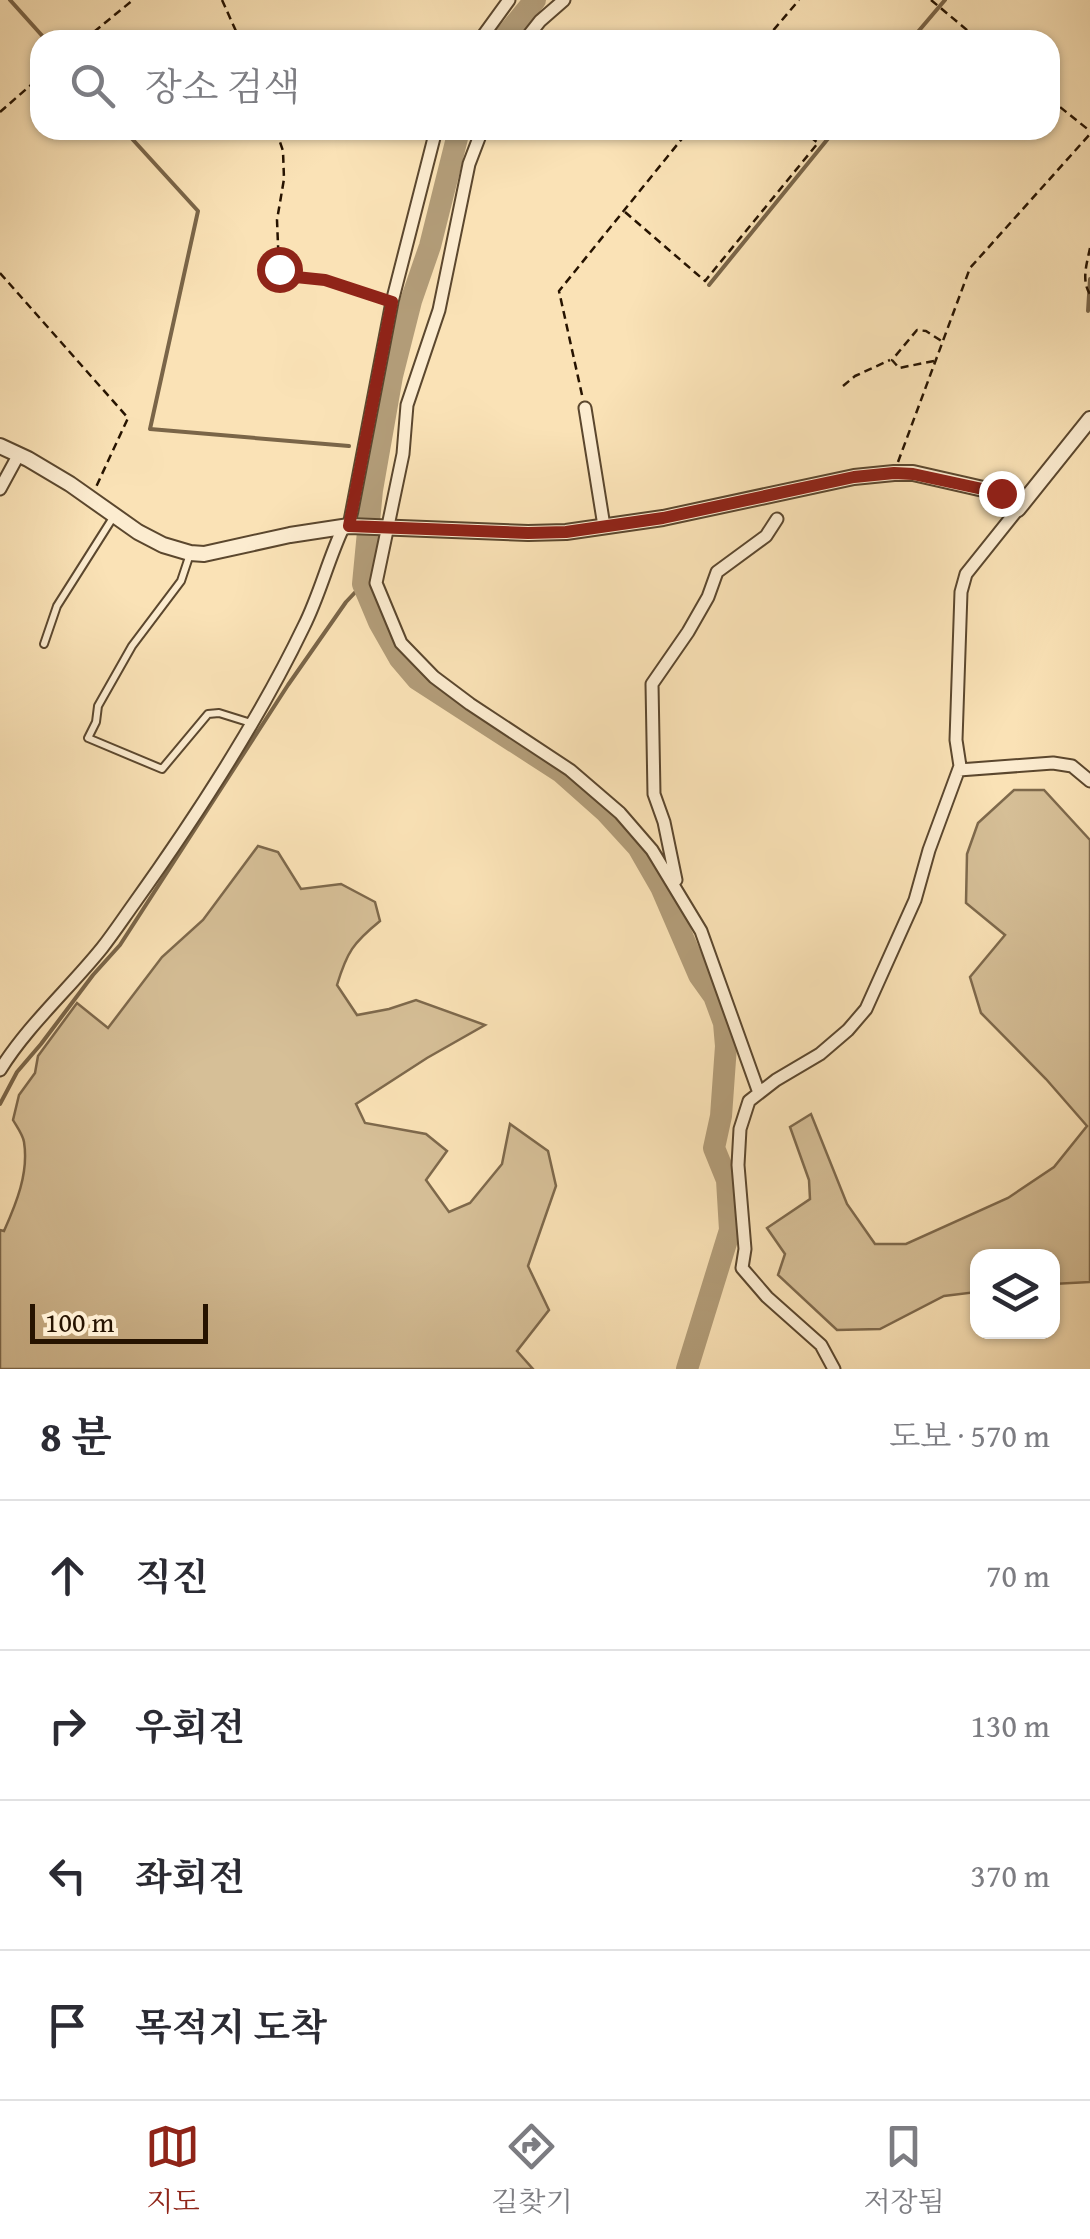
<!DOCTYPE html>
<html lang="ko">
<head>
<meta charset="utf-8">
<style>
	:root { --surface:#fff; --page:#f7f7f7; --text:#2b2b33; --muted:#7c7c81; --line:#e1e1e2; --accent:#8f2418 }
	body { margin:0; font-family:"Gentium Book Plus","Noto Serif KR",serif; background:var(--page); color:var(--text) }
	.controls { position:absolute; right:30px; bottom:30px; display:grid; overflow:hidden; border-radius:20px; box-shadow:0 2px 8px #0004 }
	.controls button { width:90px; height:90px; display:grid; place-items:center; padding:0; border:0; border-bottom:2px solid var(--line); background:var(--surface); color:var(--text); font:50px sans-serif }
	.scale { position:absolute; left:30px; bottom:25px; width:178px; box-sizing:border-box; padding-left:10px; border:5px solid #261300; border-top:0; font-size:28px; line-height:35px; white-space:nowrap; color:#261300; -webkit-text-stroke:8px #fcecd0; paint-order:stroke }
	.stop { position:absolute; width:30px; height:30px; margin:-22px; border:8px solid #8f2418; border-radius:50%; background:#fff }
	.stop.end { background:#8f2418; border-color:#fff; box-shadow:0 2px 10px #0008 }
	.list { margin:0; padding:0; list-style:none }
	h2 { display:flex; justify-content:space-between; align-items:center; height:130px; margin:0; padding:0 40px; font-size:42px }
	h2 small { font-size:32px; font-weight:400; color:var(--muted) }
	.list li { display:grid; grid-template-columns:65px 1fr auto; gap:30px; align-items:center; box-sizing:border-box; height:150px; padding:0 40px; border-top:2px solid var(--line) }
	.list b { display:block; font-size:38px; white-space:nowrap }
	.list em { font-size:32px; font-style:normal; color:var(--muted) }
	.icon { flex:none; width:55px; height:55px; fill:none; stroke:currentColor; stroke-width:2; stroke-linecap:round; stroke-linejoin:round }
	.map { position:relative; flex:none; width:1090px; height:1369px; overflow:hidden }
	.search { position:absolute; background:var(--surface); box-shadow:0 2px 8px #0004; left:30px; right:30px; top:30px; height:110px; display:flex; align-items:center; gap:25px; box-sizing:border-box; padding:0 35px; border-radius:30px; color:var(--muted); font-size:38px }
	.sheet { height:730px; background:var(--surface) }
	nav { display:flex; justify-content:space-around; align-items:center; box-sizing:border-box; height:140px; border-top:2px solid var(--line); background:var(--surface); font-size:28px; color:var(--muted) }
	nav a { display:grid; justify-items:center; gap:5px }
	nav .on { color:var(--accent) }
	.map>svg:first-child { display:block }
	.green { fill:#d6bf97; stroke:#7e694c; stroke-width:2.5 }
	.lines { fill:none; stroke-linecap:round; stroke-linejoin:round }
	.stream { stroke:#7a6548; stroke-width:4 }
	.river { stroke:#b29c78; stroke-width:22 }
	.service-casing { stroke:#5b472e; stroke-width:10 }
	.minor-casing { stroke:#5b472e; stroke-width:15 }
	.tertiary-casing { stroke:#5b472e; stroke-width:18 }
	.path { stroke:#261300; stroke-width:2.5; stroke-dasharray:8 5; stroke-linecap:butt }
	.service { stroke:#fcecd0; stroke-width:6 }
	.minor { stroke:#fcecd0; stroke-width:11 }
	.tertiary { stroke:#fcecd0; stroke-width:14 }
	.route { stroke:#8f2418; stroke-width:12 }
</style>
</head>
<body>
<div class="map">
<svg width="1090" height="1369" viewBox="0 0 1090 1369">
	<rect width="100%" height="100%" fill="#fae2b6"/>
	<filter id="stains"><feTurbulence type="fractalNoise" baseFrequency=".002" numOctaves="4"/><feColorMatrix values="0 0 0 0 .2 0 0 0 0 .09 0 0 0 0 .02 0 0 0 .5 -.17"/></filter>
	<radialGradient id="worn" r=".72"><stop offset=".6" stop-color="#630" stop-opacity="0"/><stop offset="1" stop-color="#630" stop-opacity=".3"/></radialGradient>
	<path class="green" d="M1014,790H1044L1090,840V1282L1053,1284L1052,1256H978L977,1292L944,1296L880,1329L837,1330L778,1275L785,1254L767,1228L810,1199L809,1180L790,1127L811,1114L847,1204L875,1244H906L1008,1198L1054,1167L1087,1126L1046,1079L981,1013L970,977L1005,935L966,903L967,854L978,823Z
		M258,846L278,852L301,889L341,884L375,902L380,921C353,943 347,952 337,985L357,1015L389,1009L416,1000L485,1025L427,1058L356,1104L365,1123L426,1134L447,1151L426,1180L449,1212L470,1203L502,1164L510,1124L548,1151L556,1186L528,1266L549,1310L517,1351L533,1369H0V1230L4,1231C16,1204 29,1173 24,1142C23,1135 17,1127 13,1120L19,1095L35,1073L38,1056L77,1003L108,1028L162,957L203,920Z"/>
	<g class="lines">
		<path class="stream" d="M10,0L46,40
			M911,40L945,0
			M124,130L198,211L150,429L349,446
			M709,285L835,130
			M1088,311L1090,279
			M0,1104L17,1072L41,1044L93,975L120,945L288,685L346,602L363,584"/>
		<path class="river" d="M502,40L535,0
			M459,130L430,246L411,301L392,376L372,490L363,584L379,622L400,659L417,679L561,772L606,812L638,847L661,887L699,975L714,996L724,1023L726,1046L721,1116L714,1148L727,1180L730,1230L687,1369"/>
		<g class="service-casing">
			<path id="service" d="M190,554L181,581L132,646L98,706L96,722L88,738L162,769L208,714L219,713L251,723
				M44,644L57,606L114,516"/>
		</g>
		<g class="minor-casing">
			<path id="minor" d="M480,40L509,0
				M525,40L540,21L564,0
				M482,130L469,164L439,310L407,405L403,454L376,583L401,643L434,677L470,704L570,770L620,813L652,850L701,931L759,1093
				M585,408L604,526
				M0,489L19,454
				M349,526L392,302L436,130
				M959,770L1053,763L1072,766L1090,781
				M676,880L664,822L654,794L652,684L688,632L708,597L717,572L766,536L777,519
				M0,1070C28,1025 69,989 102,948C113,934 123,919 133,905C196,817 257,724 304,626C320,594 328,560 343,528
				M834,1369L821,1345L767,1297L742,1268L745,1249L738,1165L740,1129L749,1101L776,1080L820,1054L848,1030L866,1009L915,900L929,850L960,766L956,740L961,592L966,574L1018,509"/>
		</g>
		<g class="tertiary-casing">
			<path id="tertiary" d="M0,446L28,459L70,484L138,532L163,545L190,553L204,554L290,535L349,526L528,533L566,532L663,518L854,477L894,473H913L1001,493L1009,492L1018,509L1090,419"/>
		</g>
		<path class="path" d="M222,0L240,40
			M931,0L979,40
			M84,40L133,0
			M765,40L799,0
			M1050,99L1090,131
			M0,112L40,77
			M276,130L283,151L284,179L277,220L279,269L286,276L325,280L381,298
			M625,212L705,281L818,143L802,130
			M1090,248C1087,263 1081,281 1090,294
			M0,273L128,418L96,487
			M934,361L899,368L892,360L917,330L926,331L943,342
			M843,386L855,376L890,360
			M582,395L559,291L689,130
			M898,462L970,268L1090,134"/>
		<use href="#service" class="service"/>
		<use href="#minor" class="minor"/>
		<use href="#tertiary" class="tertiary"/>
	</g>
	<g class="lines">
		<path class="route" d="M279,269L286,276L325,280L392,302L349,526L528,533L566,532L663,518L854,477L894,473L913,474L1001,493"/>
	</g>
	<rect width="100%" height="100%" filter="url(#stains)"/>
	<rect width="100%" height="100%" fill="url(#worn)"/>
</svg>
<div class="controls">
<button><svg class="icon" aria-label="layers" viewBox="0 0 24 24"><path d="M12 4l9 5-9 5-9-5zM3 14l9 5 9-5"/></svg></button>
</div>
<div class="scale">100 m</div>
<div class="stop" style="left:279px;top:269px"></div>
<div class="stop end" style="left:1001px;top:493px"></div>
<div class="search"><svg class="icon" aria-label="search" viewBox="0 0 24 24"><circle cx="10" cy="10" r="6"/><path d="M15 15l6 6"/></svg>장소 검색</div>
</div>
<section class="sheet">
<h2>8 분<small>도보 · 570 m</small></h2>
<ul class="list">
<li><svg class="icon" aria-label="ahead" viewBox="0 0 24 24"><path d="M12 20V5M6 11l6-6 6 6"/></svg><div><b>직진</b></div><em>70 m</em></li>
<li><svg class="icon" aria-label="right" viewBox="0 0 24 24"><path d="M7 20v-9h11M14 6l5 5-5 5"/></svg><div><b>우회전</b></div><em>130 m</em></li>
<li><svg class="icon" aria-label="left" viewBox="0 0 24 24"><path d="M17 20v-9H6M10 6l-5 5 5 5"/></svg><div><b>좌회전</b></div><em>370 m</em></li>
<li><svg class="icon" aria-label="arrive" viewBox="0 0 24 24"><path d="M6 21V4h12l-3 4 3 4H6"/></svg><div><b>목적지 도착</b></div></li>
</ul>
</section>
<nav>
<a class="on"><svg class="icon" aria-label="map" viewBox="0 0 24 24"><path d="M3 6l6-2 6 2 6-2v14l-6 2-6-2-6 2zM9 4v14M15 6v14"/></svg>지도</a>
<a><svg class="icon" aria-label="directions" viewBox="0 0 24 24"><path d="M12 3l9 9-9 9-9-9zM9 14v-3h6M13 9l2 2-2 2"/></svg>길찾기</a>
<a><svg class="icon" aria-label="saved" viewBox="0 0 24 24"><path d="M7 4h10v16l-5-4-5 4z"/></svg>저장됨</a>
</nav>
</body>
</html>
